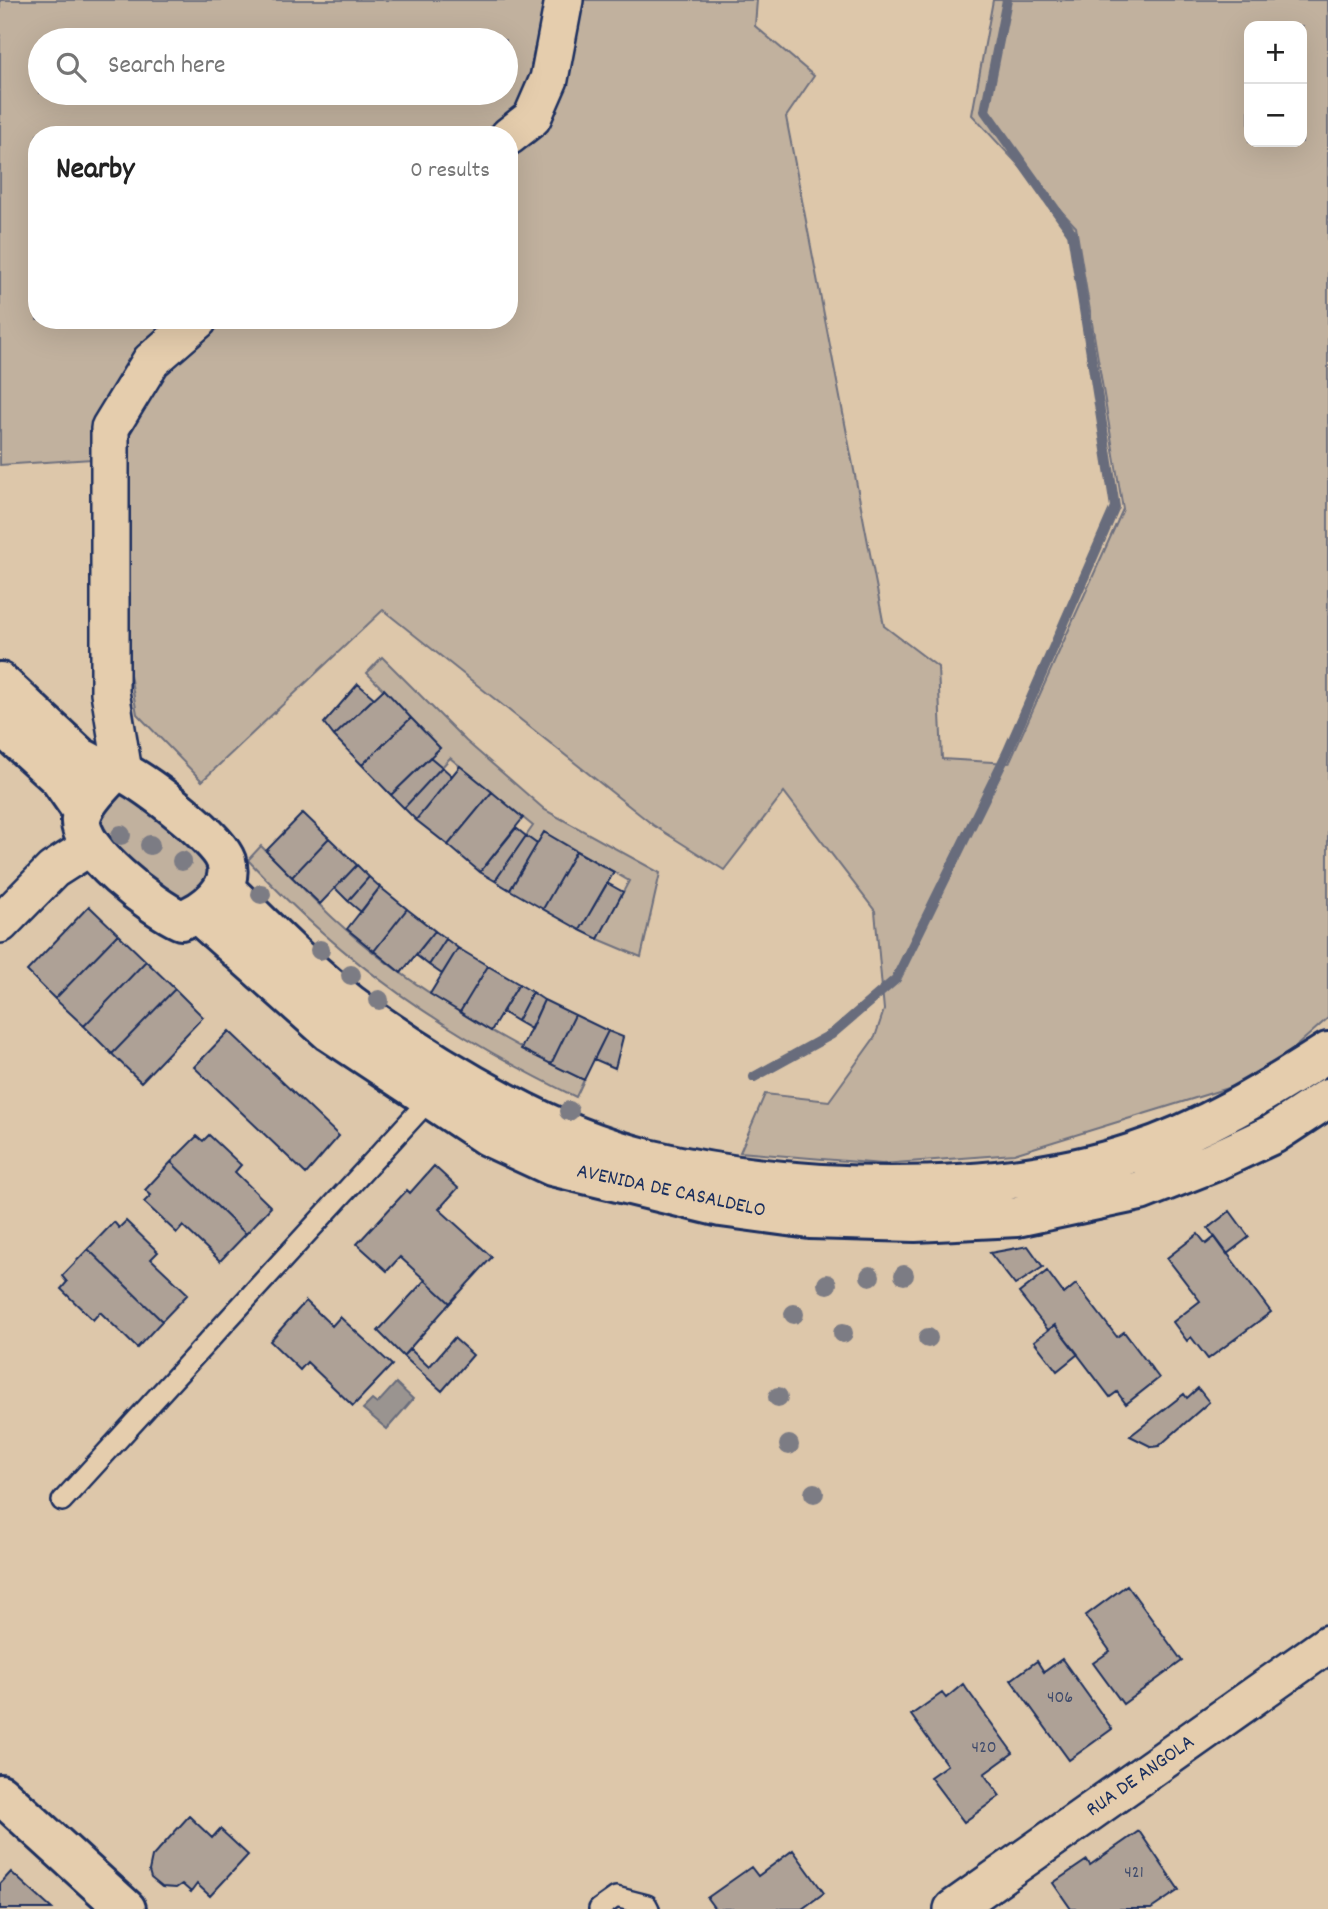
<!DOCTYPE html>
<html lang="en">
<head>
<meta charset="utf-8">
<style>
	:root { --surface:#fff; --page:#f6f6f6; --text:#222; --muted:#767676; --line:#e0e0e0 }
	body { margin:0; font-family:Dekko,sans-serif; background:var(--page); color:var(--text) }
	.controls { position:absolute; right:21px; top:21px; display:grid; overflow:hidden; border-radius:14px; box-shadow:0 7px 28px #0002 }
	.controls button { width:63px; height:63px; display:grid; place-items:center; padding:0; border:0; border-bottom:2px solid var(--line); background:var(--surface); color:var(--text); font:35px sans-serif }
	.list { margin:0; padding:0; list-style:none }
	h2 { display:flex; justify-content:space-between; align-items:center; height:91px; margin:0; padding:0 28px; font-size:30px }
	h2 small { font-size:23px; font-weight:400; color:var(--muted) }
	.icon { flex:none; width:38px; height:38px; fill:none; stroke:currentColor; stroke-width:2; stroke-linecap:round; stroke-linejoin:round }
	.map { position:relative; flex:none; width:1328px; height:1909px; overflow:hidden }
	.search { position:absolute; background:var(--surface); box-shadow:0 7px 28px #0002; left:28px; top:28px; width:490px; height:77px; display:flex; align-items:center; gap:18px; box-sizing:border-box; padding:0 24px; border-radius:38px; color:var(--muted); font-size:26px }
	.panel { position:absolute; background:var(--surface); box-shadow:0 7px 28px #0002; left:28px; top:126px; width:490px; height:203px; border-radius:28px }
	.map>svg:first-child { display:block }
	.green { fill:#c1b19e; stroke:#6e707e; stroke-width:2; fill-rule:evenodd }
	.water { fill:#9a9490; stroke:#676c7c; stroke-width:2 }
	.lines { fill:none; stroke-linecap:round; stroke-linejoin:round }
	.stream { stroke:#676c7c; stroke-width:10 }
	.building { fill:#aea196; stroke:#1b2f5e; stroke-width:2 }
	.service-casing { stroke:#1b2f5e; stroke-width:24 }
	.minor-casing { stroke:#1b2f5e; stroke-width:42 }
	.tertiary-casing { stroke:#1b2f5e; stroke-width:44 }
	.service { stroke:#e5cdad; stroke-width:19 }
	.minor { stroke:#e5cdad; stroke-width:37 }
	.tertiary { stroke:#e5cdad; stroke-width:38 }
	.tree { fill:#7c7b84 }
	.labels { text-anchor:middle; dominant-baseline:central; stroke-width:5; stroke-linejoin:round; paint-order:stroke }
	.number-label { font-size:18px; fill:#404c6c }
	.street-label { font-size:21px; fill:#1b2f5e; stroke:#e5cdad }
</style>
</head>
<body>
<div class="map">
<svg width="1328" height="1909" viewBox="0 0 1328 1909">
	<rect width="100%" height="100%" fill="#ddc7aa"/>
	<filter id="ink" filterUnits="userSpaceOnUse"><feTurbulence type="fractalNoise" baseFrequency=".0143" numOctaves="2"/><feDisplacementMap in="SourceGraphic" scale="14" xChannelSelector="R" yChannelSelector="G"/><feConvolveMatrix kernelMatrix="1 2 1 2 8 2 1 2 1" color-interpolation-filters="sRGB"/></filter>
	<g filter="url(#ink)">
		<path class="green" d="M0,0H757L755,26L814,76L786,117L884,626L938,667L942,759L1009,763L1123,509L1076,227L972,115L993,0H1328V1018L1260,1078L1014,1154L882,1164L740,1152L765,1094L829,1101L875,1037L884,1010L875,911L784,792L724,870L653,825L383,610L202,781L137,714L92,459L0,465ZM1249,26H1302V142H1249ZM40,40H506V93H40ZM37,135H509V320H37Z
			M382,657L466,741L545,810L660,873L641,957L598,939L629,881L544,832L537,844L526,836L533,826L450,758L442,767L430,757L440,748L367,673Z
			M126,793L202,856L209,877L190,900L182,902L170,897L99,832L97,821L116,795Z
			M261,846C285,870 309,895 333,918C407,986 495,1036 584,1080L576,1097C445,1033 348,967 248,860Z"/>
		<path class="water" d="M396,1383L413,1399L387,1429L363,1409L372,1400L377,1404Z"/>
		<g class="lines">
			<path class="stream" d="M754,1077L832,1034L896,979L1007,753L1115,507L1072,233L985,111L1007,0"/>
		</g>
		<path class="building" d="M358,684L374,698L334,736L324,723Z
			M384,689L411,718L362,765L334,736Z
			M411,718L440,748L391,795L362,765Z
			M430,757L442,767L404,808L391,795Z
			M460,766L492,792L448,845L416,820Z
			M442,767L452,776L416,820L404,808Z
			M492,792L523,818L480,872L448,845Z
			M303,813L329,838L292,877L266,851Z
			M516,828L526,836L495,881L480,872Z
			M544,832L576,851L543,909L510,890Z
			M526,836L537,844L510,890L495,881Z
			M329,838L357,865L320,904L292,877Z
			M576,851L614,872L580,930L543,909Z
			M357,865L369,877L348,901L335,888Z
			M369,877L380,887L361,912L348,901Z
			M607,883L623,892L598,939L580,930Z
			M380,887L407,909L374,951L347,929Z
			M89,906L118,934L55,999L27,971Z
			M407,909L435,931L401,973L374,951Z
			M435,931L446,939L429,965L416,955Z
			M118,934L146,961L84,1026L55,999Z
			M446,939L458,948L442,974L429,965Z
			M458,948L488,966L460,1012L430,994Z
			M146,961L175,989L112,1054L84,1026Z
			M488,966L519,984L491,1031L460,1012Z
			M519,984L532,992L517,1021L502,1012Z
			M175,989L203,1017L141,1082L112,1054Z
			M532,992L544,1000L531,1029L517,1021Z
			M544,1000L575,1015L551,1064L521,1049Z
			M575,1015L608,1031L584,1080L551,1064Z
			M229,1031L339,1136L306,1174L194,1067Z
			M608,1031L623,1037L615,1068L594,1059Z
			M209,1135L241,1165L235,1172L271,1207L246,1234L171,1162L197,1136L203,1141Z
			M171,1162L246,1234L220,1261L183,1226L177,1233L144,1202L151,1195L145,1190Z
			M434,1166L458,1188L439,1209L492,1257L450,1303L400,1257L387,1271L357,1244L407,1190L410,1193Z
			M1230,1211L1249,1237L1227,1254L1208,1228Z
			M126,1221L158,1252L151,1259L188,1294L162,1321L88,1249L114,1222L119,1228Z
			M1198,1234L1206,1244L1215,1237L1271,1312L1208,1359L1191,1337L1187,1341L1173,1322L1200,1301L1167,1258Z
			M1028,1246L1043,1267L1015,1285L990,1253Z
			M88,1249L162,1321L137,1348L100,1312L93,1320L61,1289L67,1282L62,1276Z
			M1047,1271L1064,1294L1076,1284L1117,1337L1124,1332L1159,1378L1126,1404L1117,1392L1110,1397L1055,1325L1048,1330L1019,1293Z
			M425,1280L450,1303L403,1356L378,1331Z
			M306,1301L332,1326L340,1317L392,1365L353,1406L307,1362L300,1370L270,1341Z
			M1055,1325L1078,1354L1057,1371L1034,1341Z
			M454,1338L473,1355L442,1391L403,1356L410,1349L429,1367Z
			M1198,1388L1209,1402L1159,1446L1152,1447L1130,1436L1184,1394L1187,1398Z
			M1127,1585L1182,1661L1123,1704L1093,1663L1110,1651L1085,1616Z
			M1062,1659L1112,1729L1069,1760L1011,1680L1037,1661L1044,1672Z
			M963,1684L1013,1753L984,1774L1000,1796L964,1822L930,1777L947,1765L911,1715L942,1693L946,1698Z
			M189,1816L212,1838L220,1829L248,1855L210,1896L197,1884L191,1892L182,1884L176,1888L162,1887L151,1878L149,1871L152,1857Z
			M1139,1831L1179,1890L1151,1909H1071L1053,1883L1087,1860L1090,1865Z
			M793,1850L824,1893L802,1909H715L707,1898L751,1867L758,1876Z
			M11,1872L52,1909H0V1884Z"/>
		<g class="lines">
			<g class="service-casing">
				<path id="service" d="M62,1501L429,1100
					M599,1909L616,1897L647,1905L649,1909"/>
			</g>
			<g class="minor-casing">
				<path id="minor" d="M509,136L532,118L549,79L564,0
					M123,772L110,692V428L151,361L198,320
					M0,924L53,870L89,847
					M953,1909L1328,1644"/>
			</g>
			<g class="tertiary-casing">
				<path id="tertiary" d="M0,682L80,757L112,774
					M0,724L59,778L82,811
					M123,772C146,784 218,837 226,861C235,889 204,912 181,920C154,908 77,850 81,819C83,802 102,786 112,774Z
					M224,888C265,927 305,969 350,1004C398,1040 452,1074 506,1103C549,1126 600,1147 648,1159C790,1193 993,1199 1133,1153C1204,1130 1266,1092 1328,1052
					M198,914L330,1032L487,1136L552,1166L721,1207L810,1219L915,1222L1017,1217L1140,1191L1211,1163L1273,1134L1328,1098
					M0,1794L126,1909"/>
			</g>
			<use href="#service" class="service"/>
			<use href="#minor" class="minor"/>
			<use href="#tertiary" class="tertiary"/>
		</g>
		<g class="tree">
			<circle cx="121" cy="835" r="10"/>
			<circle cx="150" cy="845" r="10"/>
			<circle cx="182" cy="861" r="10"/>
			<circle cx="261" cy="894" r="10"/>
			<circle cx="320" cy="950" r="10"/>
			<circle cx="351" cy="975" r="10"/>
			<circle cx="379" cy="1000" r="10"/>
			<circle cx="569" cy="1111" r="10"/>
			<circle cx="904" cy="1275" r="10"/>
			<circle cx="870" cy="1276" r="10"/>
			<circle cx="827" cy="1284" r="10"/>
			<circle cx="794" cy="1314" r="10"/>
			<circle cx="843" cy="1333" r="10"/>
			<circle cx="928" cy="1338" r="10"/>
			<circle cx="778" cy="1397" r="10"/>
			<circle cx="789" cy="1445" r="10"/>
			<circle cx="814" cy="1493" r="10"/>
		</g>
	</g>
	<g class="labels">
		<g class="number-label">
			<text x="1060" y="1698">406</text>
			<text x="984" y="1748">420</text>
			<text x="1134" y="1873">421</text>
		</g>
		<g class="street-label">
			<text transform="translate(671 1192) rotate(12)">AVENIDA DE CASALDELO</text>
			<text transform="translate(1141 1777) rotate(-35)">RUA DE ANGOLA</text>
		</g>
	</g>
</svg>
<div class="controls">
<button>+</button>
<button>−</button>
</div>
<div class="search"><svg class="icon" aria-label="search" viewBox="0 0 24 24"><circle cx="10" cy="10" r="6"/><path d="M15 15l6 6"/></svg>Search here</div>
<section class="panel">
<h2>Nearby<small>0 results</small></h2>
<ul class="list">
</ul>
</section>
</div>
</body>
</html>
